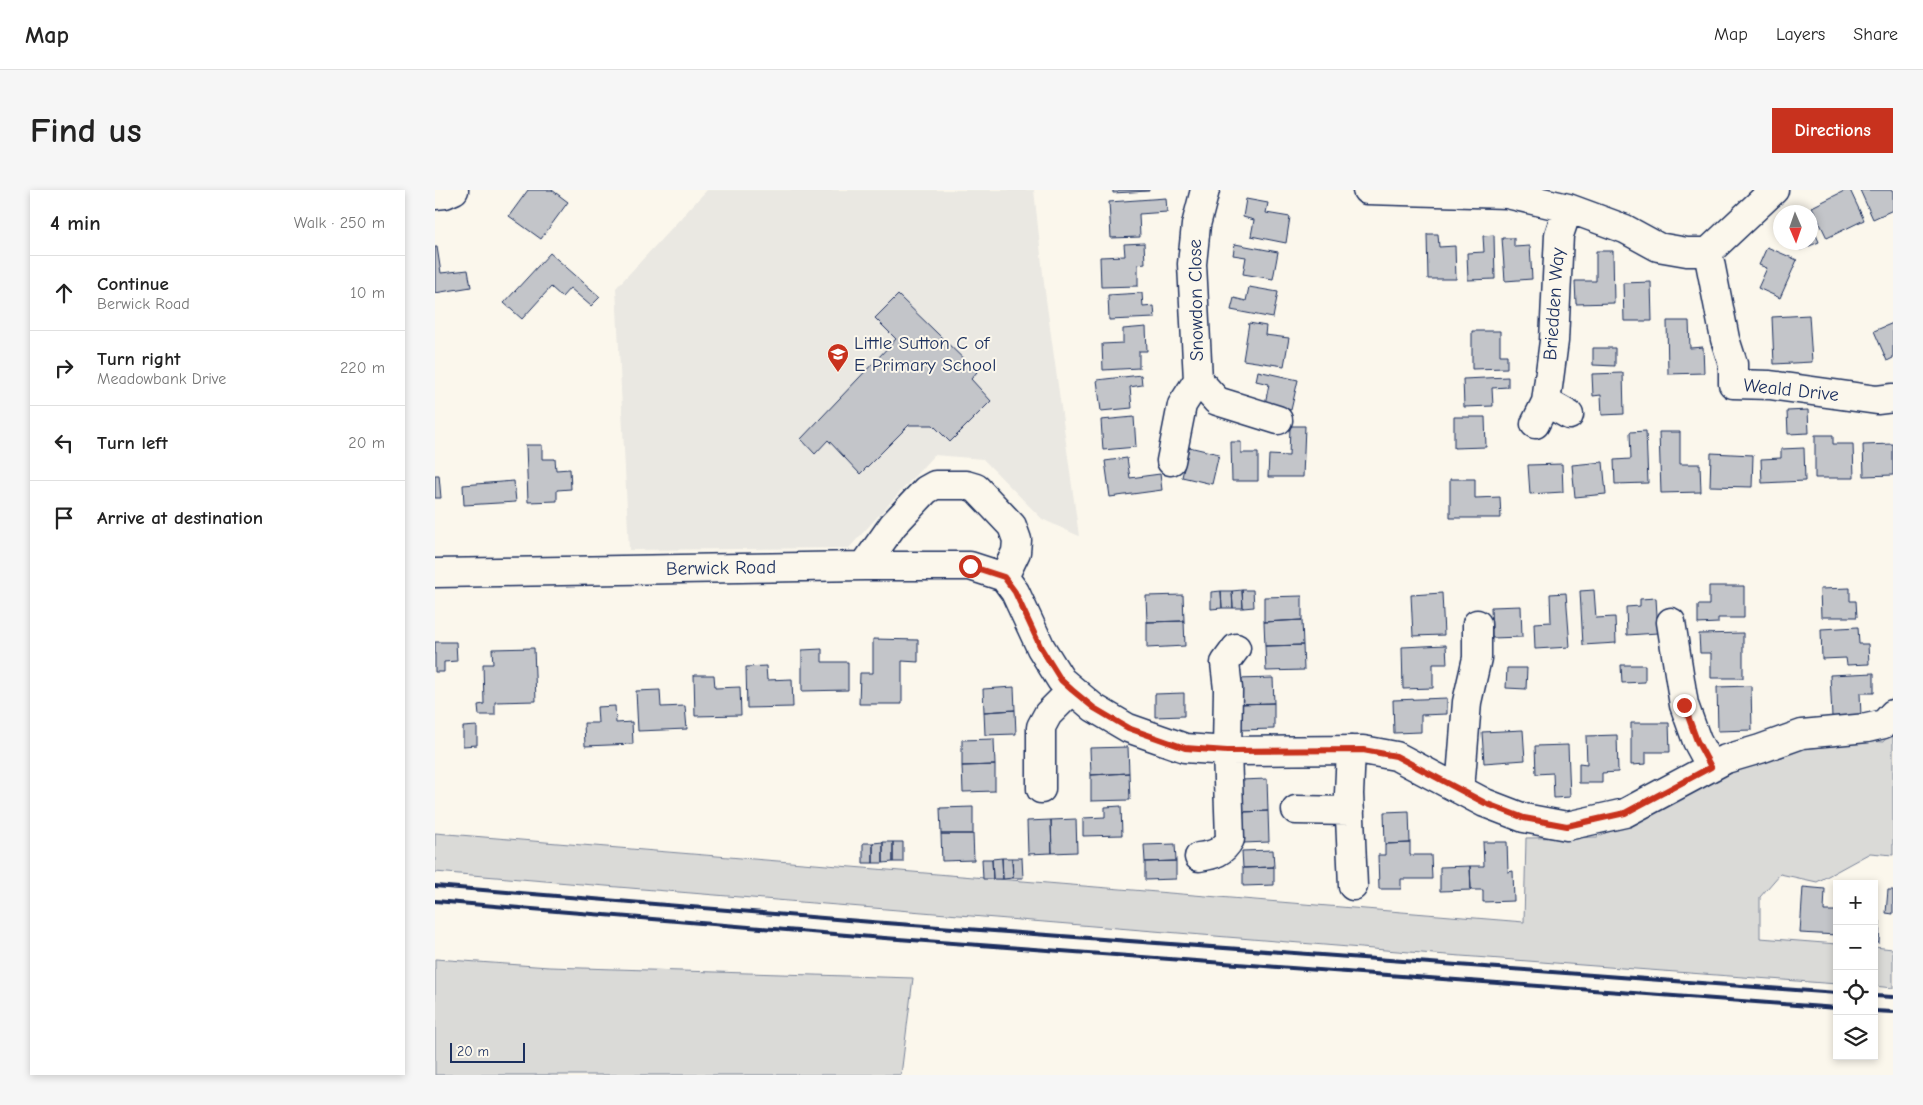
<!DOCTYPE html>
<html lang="en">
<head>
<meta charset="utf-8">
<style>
	:root { --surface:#fff; --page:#f6f6f6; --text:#222; --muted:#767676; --line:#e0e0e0; --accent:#c8321e }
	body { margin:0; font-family:"Comic Neue",sans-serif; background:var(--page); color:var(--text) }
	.controls { position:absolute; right:15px; bottom:15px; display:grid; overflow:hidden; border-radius:0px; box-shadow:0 2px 8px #0003 }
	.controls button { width:45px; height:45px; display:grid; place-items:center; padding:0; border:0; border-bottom:1px solid var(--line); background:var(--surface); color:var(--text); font:25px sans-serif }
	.compass { position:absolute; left:1338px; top:15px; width:45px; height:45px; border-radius:50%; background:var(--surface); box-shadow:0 2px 8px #0003; rotate:178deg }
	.scale { position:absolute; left:15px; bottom:12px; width:75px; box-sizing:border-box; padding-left:5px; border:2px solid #1b2f5e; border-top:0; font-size:14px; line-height:18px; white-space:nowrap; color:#1b2f5e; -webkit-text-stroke:4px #fbf7ec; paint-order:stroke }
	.stop { position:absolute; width:15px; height:15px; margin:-11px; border:4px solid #c8321e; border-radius:50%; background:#fff }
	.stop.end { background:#c8321e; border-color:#fff; box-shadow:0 1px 5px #0008 }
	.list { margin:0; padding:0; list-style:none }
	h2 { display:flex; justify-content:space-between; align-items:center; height:65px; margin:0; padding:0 20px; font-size:21px }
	h2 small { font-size:16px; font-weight:400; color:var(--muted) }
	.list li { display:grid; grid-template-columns:32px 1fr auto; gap:15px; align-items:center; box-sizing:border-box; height:75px; padding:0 20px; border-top:1px solid var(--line) }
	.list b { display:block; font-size:19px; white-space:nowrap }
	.list p { margin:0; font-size:16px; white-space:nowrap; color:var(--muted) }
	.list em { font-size:16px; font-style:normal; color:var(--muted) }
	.icon { flex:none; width:28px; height:28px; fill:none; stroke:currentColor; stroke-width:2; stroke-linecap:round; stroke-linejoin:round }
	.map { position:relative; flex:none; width:1458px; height:885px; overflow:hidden; border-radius:0px }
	header { display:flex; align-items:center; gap:30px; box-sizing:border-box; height:70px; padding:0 25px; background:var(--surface); border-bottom:1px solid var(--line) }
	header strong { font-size:24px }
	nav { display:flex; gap:28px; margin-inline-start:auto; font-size:18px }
	.intro { display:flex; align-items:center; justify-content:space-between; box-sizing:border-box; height:120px; padding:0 30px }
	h1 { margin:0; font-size:35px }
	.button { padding:12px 22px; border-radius:0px; background:var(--accent); color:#fff; font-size:18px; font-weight:700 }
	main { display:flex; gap:30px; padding:0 30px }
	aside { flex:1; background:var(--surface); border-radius:0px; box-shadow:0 2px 8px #0003 }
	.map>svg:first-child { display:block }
	.built { fill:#eae8e2 }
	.green { fill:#dadad7; stroke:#7a849a }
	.building { fill:#c3c5c9; stroke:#1b2f5e }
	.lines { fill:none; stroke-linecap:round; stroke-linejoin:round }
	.minor-casing { stroke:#1b2f5e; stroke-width:31 }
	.minor { stroke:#fbf7ec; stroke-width:28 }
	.rail { stroke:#1b2f5e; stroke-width:4 }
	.route { stroke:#c8321e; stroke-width:6 }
	.labels { text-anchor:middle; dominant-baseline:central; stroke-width:4; stroke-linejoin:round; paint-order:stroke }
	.street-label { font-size:19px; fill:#1b2f5e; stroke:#fbf7ec }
	.poi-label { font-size:19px; fill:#1b2f5e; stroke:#fbf7ec; text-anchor:start }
</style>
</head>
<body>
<header>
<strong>Map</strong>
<nav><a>Map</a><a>Layers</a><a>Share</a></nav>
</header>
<div class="intro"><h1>Find us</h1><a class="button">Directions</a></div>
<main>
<aside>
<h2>4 min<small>Walk · 250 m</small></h2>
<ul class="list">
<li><svg class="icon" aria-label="ahead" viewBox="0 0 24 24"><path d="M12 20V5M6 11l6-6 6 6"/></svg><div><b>Continue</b><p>Berwick Road</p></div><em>10 m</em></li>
<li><svg class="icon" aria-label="right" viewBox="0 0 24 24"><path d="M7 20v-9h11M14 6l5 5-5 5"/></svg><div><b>Turn right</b><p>Meadowbank Drive</p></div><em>220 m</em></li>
<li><svg class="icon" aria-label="left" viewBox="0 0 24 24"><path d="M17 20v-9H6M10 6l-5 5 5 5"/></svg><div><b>Turn left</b></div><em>20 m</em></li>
<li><svg class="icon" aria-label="arrive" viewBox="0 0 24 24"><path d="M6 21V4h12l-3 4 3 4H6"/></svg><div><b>Arrive at destination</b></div></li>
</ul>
</aside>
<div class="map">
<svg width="1458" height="885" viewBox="0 0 1458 885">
	<rect width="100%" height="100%" fill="#fbf7ec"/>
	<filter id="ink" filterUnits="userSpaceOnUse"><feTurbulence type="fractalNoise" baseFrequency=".02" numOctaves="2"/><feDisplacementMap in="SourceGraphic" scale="10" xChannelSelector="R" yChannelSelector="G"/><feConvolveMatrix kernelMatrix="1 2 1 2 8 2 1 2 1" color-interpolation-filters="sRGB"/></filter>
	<g filter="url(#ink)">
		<path class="built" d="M272,0H599L610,102L644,346L607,329L548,269L499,265L414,358L194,360L181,98Z"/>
		<path class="green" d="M1458,539V665L1435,663L1382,692L1345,684L1325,707V748L1402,754V794L999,764L0,682V643L1089,732L1091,648L1162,647L1309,577L1392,548L1448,552Z
			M1439,757L1458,759V798L1439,796Z
			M0,769L114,777L478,788L466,885H0Z"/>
		<path class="building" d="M93,0H117L133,12L106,49L74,26Z
			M678,0H714V1L678,3Z
			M1411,0H1415L1429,30L1392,48L1377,17Z
			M1425,0H1458V20L1438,29Z
			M731,8L732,22L704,24L705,47L676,48L674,12Z
			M811,9L833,13L831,23L855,27L851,53L816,46L819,30L808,27Z
			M1376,33L1384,52L1365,60L1362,52H1376Z
			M992,44H1003L1004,57L1020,56L1021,89H993Z
			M1059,45L1060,89L1033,90L1032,63L1049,62L1048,46Z
			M1067,48H1079V57L1095,56L1097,89L1070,91Z
			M709,53L710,73L703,74V96L666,97L665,67L690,66L689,54Z
			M800,54L843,62L838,89L808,84L811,67L798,65Z
			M0,57H2L6,83L33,80L36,97L0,103Z
			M1332,57L1362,70L1345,108L1323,98L1332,78L1324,75Z
			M1161,61H1178L1179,113L1141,114L1140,91H1161Z
			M115,63L165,107L156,116L135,98L127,107L116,97L87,129L69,113Z
			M1216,92L1217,131H1189L1188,93Z
			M814,97L843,102L838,128L796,120L799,108L811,111Z
			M707,103L708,117L719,116L720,128L674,130L673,105Z
			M463,105L542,182L536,189L556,211L515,252L498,235H474L425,284L393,250L380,264L366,249L461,149L440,128Z
			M1374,125L1377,172L1339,174L1337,127Z
			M1232,131H1254L1255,158L1268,157L1269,183L1233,184Z
			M814,133L831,136L830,145L854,148L849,176L808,170Z
			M1458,133V168L1452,171L1439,141Z
			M711,137L712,161H704V178L668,180L667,154L688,153V139Z
			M1037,141H1065V165H1072V178L1037,179Z
			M1158,158H1180V176L1158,175Z
			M823,181L863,190L856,220L830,214L834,194L821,191Z
			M1188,183L1189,224L1167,225L1166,205L1158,206L1157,184Z
			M706,185L707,195L695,197L697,218L666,221L662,190Z
			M1073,187V197L1057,198L1058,216L1029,217L1028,189Z
			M1373,220L1374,243L1353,244L1352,221Z
			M699,227L701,257L668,260L666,230Z
			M1019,227H1050L1051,257L1019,258Z
			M855,236H870L868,287H833L834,265L854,266Z
			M1211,241L1213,293L1180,294L1179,270L1196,269L1195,242Z
			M1224,242H1245V274H1265L1266,302L1226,303Z
			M1380,245H1398V254H1418L1419,288H1380Z
			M796,252H806V263H823V291H797Z
			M1458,254V285L1429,286L1428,255Z
			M91,255H107V269H120L121,280L135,279L136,299L122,300V311L93,312Z
			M754,257L784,264L777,294L747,287Z
			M1369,258L1370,291L1327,293L1326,269L1346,268V259Z
			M1276,263L1318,265L1317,297L1275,296Z
			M692,268L695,288L725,284L727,300L675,307L670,271Z
			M1168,272L1171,304L1140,307L1137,275Z
			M1127,274L1128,302L1095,304L1093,275Z
			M0,285H4L6,308H0Z
			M1015,289H1040V308L1065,307L1066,328H1015Z
			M79,291L81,312L29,315L28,295Z
			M1274,396H1309V428H1283V433L1263,434V415H1274Z
			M1415,398V411H1421L1422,427H1386L1385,399Z
			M807,400H818L819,417L808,418Z
			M807,400L808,418H798L797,401Z
			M1159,400L1161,428L1180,427L1181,453L1148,455L1145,401Z
			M786,401L787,418L776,419V402Z
			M786,401H797L798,418H787Z
			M1007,403L1009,445L978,446L976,405Z
			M1131,403L1135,457L1100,459L1099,433L1116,432L1115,404Z
			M748,405L749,431L712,432L711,406Z
			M867,406V430L829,432V407Z
			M1221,408L1223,443L1192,445L1191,417L1205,416V409Z
			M1086,416L1087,447L1057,448L1056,417Z
			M867,430L868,455L830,456L829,432Z
			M749,431L750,456L712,458V432Z
			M1423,437L1424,454H1433L1434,474L1412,475L1411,468L1387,469L1386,439Z
			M1308,443V488H1276V463H1265L1264,444Z
			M438,449L483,450V472L467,471V514H424L425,483H438Z
			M0,452H21L22,471L9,472V482H0Z
			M868,455L869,480L831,481L830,456Z
			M1011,455L1012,474H998V498L968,499L967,457Z
			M99,458L101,511L60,512V525H44L43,515L49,514L48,474H58L57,459Z
			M387,459V472H413V500L367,501V460Z
			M1186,475H1210V492L1187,493Z
			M331,476L332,490L357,489L358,517L312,518L311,477Z
			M1072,478H1092L1091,499L1071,498Z
			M1439,483V503H1425L1426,526L1397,527L1395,485Z
			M259,485H279L280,498L305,497L306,525L260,526Z
			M838,488L839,513L802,514L801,489Z
			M1316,496L1317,540L1283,541L1282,497Z
			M579,497L580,520L549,522L548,499Z
			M225,500L226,517L250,516L252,539L203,541L201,501Z
			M749,503V526L720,527V504Z
			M1012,508V524L986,525V542L959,543L958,510Z
			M839,513V539L803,540L802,514Z
			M180,516L181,533L197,532L198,554L150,556L149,533H163L162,517Z
			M580,520L581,544L550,545L549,522Z
			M1196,533H1234L1235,562H1211V574L1196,575Z
			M42,536V555L28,556V537Z
			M1088,540L1090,570L1049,573L1047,542Z
			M1182,545L1183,582L1167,583V593H1144V573L1152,574L1151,546Z
			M559,549L560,575L527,576V550Z
			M1133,555L1135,607L1119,608L1118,583L1101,584L1100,556Z
			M693,557L694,583L656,585L655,558Z
			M560,575V601L528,602L527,576Z
			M694,583L695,610L656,611V585Z
			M832,589L833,621L807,622L805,590Z
			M686,616L687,645L648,646V628L670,627V617Z
			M538,617V644H506L505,618Z
			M833,621L834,652L808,653L807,622Z
			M974,621L975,653L950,654L949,622Z
			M641,629L642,662L617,663L616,630Z
			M616,630L617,663L593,664L592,631Z
			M506,644H538L539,670L507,671Z
			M448,652V673H438V653Z
			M448,652H458V672L448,673Z
			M458,652H468V672H458Z
			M1048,652H1072L1073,682L1078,681L1079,711L1048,712V700H1036L1035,676H1049Z
			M428,653H438V673H428Z
			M975,653V665H996L997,689H966V699H944L943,665H950V654Z
			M740,654L741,671L710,672L709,655Z
			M838,660L839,677L808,678L807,661Z
			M567,668H577L578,688L568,689Z
			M567,668L568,689H558L557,669Z
			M577,668H587L588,688H578Z
			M547,669H557L558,689H548Z
			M741,671V689L710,690V672Z
			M1035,676L1036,700L1005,701V677Z
			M839,677V695L808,696V678Z
			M1368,697L1390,699L1389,721H1402V745L1365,743Z
			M1453,700H1458V724L1451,723Z
			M1439,730L1445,731L1444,753H1439Z"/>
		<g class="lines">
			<g class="minor-casing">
				<path id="minor" d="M932,0L1072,4L1133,18L1190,39L1223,57L1252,62H1273L1339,0
					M0,5L10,4L19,0
					M1273,62L1290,149L1298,174V194L1335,195L1442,210L1458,208
					M763,190L782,211L843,230
					M1111,212L1134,225
					M1100,234L1111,212L1119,151L1124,45L1133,18
					M736,271L747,215L763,190L757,74L761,35L770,0
					M429,376L458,335L491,300L500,295H531L541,298L577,336L582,350L581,362L569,387
					M0,383L429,376H535L569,387
					M569,387L580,402L606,458L626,490L659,518L693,538L750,558L792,561L928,560L961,566L1050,613L1089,628L1132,636L1190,623L1291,569L1325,559L1367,544L1432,538L1449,534L1458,524
					M1236,432L1249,515L1262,551L1276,577
					M916,560L914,604L918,696
					M606,599V537L613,524L637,500
					M1025,600L1032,512L1042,468V434
					M861,620L915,621
					M764,667C779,665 788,662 795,649L792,561L793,499L790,473L801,458"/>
			</g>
			<use href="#minor" class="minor"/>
			<path class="rail" d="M0,696L437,732L1402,803
				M0,711L436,747L1402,818
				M1439,806L1458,807
				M1439,821L1458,822"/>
		</g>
	</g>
	<g class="lines" filter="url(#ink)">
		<path class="route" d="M535,376L569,387L580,402L606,458L626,490L637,500L659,518L693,538L750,558L792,561L928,560L961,566L1050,613L1089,628L1132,636L1190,623L1276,577L1262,551L1249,515"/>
	</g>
	<defs>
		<g id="school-pin" transform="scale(1.125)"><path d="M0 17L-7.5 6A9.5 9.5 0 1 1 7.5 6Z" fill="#c8321e" stroke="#fbf7ec"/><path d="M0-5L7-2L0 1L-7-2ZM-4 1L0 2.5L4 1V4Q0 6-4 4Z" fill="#fff"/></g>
	</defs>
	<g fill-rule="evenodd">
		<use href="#school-pin" x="403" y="164"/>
	</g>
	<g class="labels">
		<g class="street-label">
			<text transform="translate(761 110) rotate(-91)">Snowdon Close</text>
			<text transform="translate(1119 114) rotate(-86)">Briedden Way</text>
			<text transform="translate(1356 200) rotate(6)">Weald Drive</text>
			<text transform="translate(286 378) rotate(-1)">Berwick Road</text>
		</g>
		<g class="poi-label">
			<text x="419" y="153">Little Sutton C of<tspan x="419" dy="22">E Primary School</tspan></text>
		</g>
	</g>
</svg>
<div class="controls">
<button>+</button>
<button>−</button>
<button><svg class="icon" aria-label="locate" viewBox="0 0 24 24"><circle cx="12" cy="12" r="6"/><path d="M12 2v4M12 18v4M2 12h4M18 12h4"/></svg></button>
<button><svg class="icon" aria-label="layers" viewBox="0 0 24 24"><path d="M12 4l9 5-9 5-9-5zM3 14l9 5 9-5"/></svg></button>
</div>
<svg class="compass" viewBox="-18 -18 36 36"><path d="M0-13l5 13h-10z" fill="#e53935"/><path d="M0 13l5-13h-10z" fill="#767676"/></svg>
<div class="scale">20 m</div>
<div class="stop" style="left:535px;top:376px"></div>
<div class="stop end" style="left:1249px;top:515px"></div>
</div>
</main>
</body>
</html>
